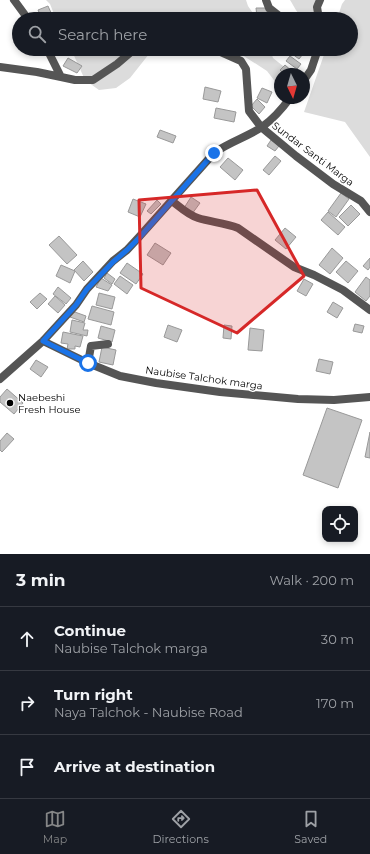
<!DOCTYPE html>
<html lang="en">
<head>
<meta charset="utf-8">
<style>
	:root { --surface:#171b24; --page:#20242c; --text:#f1f3f6; --muted:#9ea1a6; --line:#363941; --accent:#858687 }
	body { margin:0; font-family:Montserrat,sans-serif; background:var(--page); color:var(--text) }
	.controls { position:absolute; right:12px; bottom:12px; display:grid; overflow:hidden; border-radius:8px; box-shadow:0 2px 6px #0003 }
	.controls button { width:36px; height:36px; display:grid; place-items:center; padding:0; border:0; border-bottom:1px solid var(--line); background:var(--surface); color:var(--text); font:20px sans-serif }
	.compass { position:absolute; left:274px; top:68px; width:36px; height:36px; border-radius:50%; background:var(--surface); box-shadow:0 2px 6px #0003; rotate:175deg }
	.stop { position:absolute; width:12px; height:12px; margin:-9px; border:3px solid #1a73e8; border-radius:50%; background:#fff }
	.stop.end { background:#1a73e8; border-color:#fff; box-shadow:0 1px 4px #0008 }
	.list { margin:0; padding:0; list-style:none }
	h2 { display:flex; justify-content:space-between; align-items:center; height:52px; margin:0; padding:0 16px; font-size:17px }
	h2 small { font-size:13px; font-weight:400; color:var(--muted) }
	.list li { display:grid; grid-template-columns:26px 1fr auto; gap:12px; align-items:center; box-sizing:border-box; height:64px; padding:0 16px; border-top:1px solid var(--line) }
	.list b { display:block; font-size:15px; white-space:nowrap }
	.list p { margin:0; font-size:13px; white-space:nowrap; color:var(--muted) }
	.list em { font-size:13px; font-style:normal; color:var(--muted) }
	.icon { flex:none; width:22px; height:22px; fill:none; stroke:currentColor; stroke-width:2; stroke-linecap:round; stroke-linejoin:round }
	.map { position:relative; flex:none; width:370px; height:554px; overflow:hidden }
	.search { position:absolute; background:var(--surface); box-shadow:0 2px 6px #0003; left:12px; right:12px; top:12px; height:44px; display:flex; align-items:center; gap:10px; box-sizing:border-box; padding:0 14px; border-radius:22px; color:var(--muted); font-size:15px }
	.sheet { height:244px; background:var(--surface) }
	nav { display:flex; justify-content:space-around; align-items:center; box-sizing:border-box; height:56px; border-top:1px solid var(--line); background:var(--surface); font-size:11px; color:var(--muted) }
	nav a { display:grid; justify-items:center; gap:2px }
	nav .on { color:var(--accent) }
	.map>svg:first-child { display:block }
	.green { fill:#dcdcdc }
	.building { fill:#c4c4c4; stroke:#999 }
	.lines { fill:none; stroke-linecap:round; stroke-linejoin:round }
	.minor { stroke:#555; stroke-width:8 }
	.route { stroke:#1a73e8; stroke-width:5 }
	.marked { fill:#d62828; fill-opacity:0.2; stroke:#d62828; stroke-width:3; stroke-linejoin:round }
	.poi-dot { fill:#000; stroke:#fff; stroke-width:1.5 }
	.labels { text-anchor:middle; dominant-baseline:central; stroke-width:3; stroke-linejoin:round; paint-order:stroke }
	.street-label { font-size:10px; fill:#000; stroke:#fff }
	.poi-label { font-size:10px; fill:#000; stroke:#fff; text-anchor:start }
</style>
</head>
<body>
<div class="map">
<svg width="370" height="554" viewBox="0 0 370 554">
	<rect width="100%" height="100%" fill="#fff"/>
	<path class="green" d="M46,0H246L248,6L257,19H56L50,4Z
		M290,0H322L317,16L315,19C299,19 298,13 290,0Z
		M345,0H370V157L345,122L304,112L326,49H351V19H337L342,4Z
		M71,49H153L130,78L116,88L99,90L85,80Z
		M232,49H270L273,58L293,74H280V88L267,71L236,51Z"/>
	<path class="building" d="M48,6L52,15L42,19L38,10Z
		M256,8H267V17H257Z
		M294,49H305L306,50L299,59L291,53Z
		M290,56L301,64L297,69L286,61Z
		M68,58L82,66L77,73L63,66Z
		M285,65L293,72L291,74H284L280,70Z
		M205,87L221,91L218,102L203,99Z
		M262,88L272,92L267,103L257,98Z
		M257,99L265,107L259,114L251,106Z
		M216,108L236,112L234,122L214,118Z
		M160,130L176,136L173,143L157,137Z
		M271,140L279,146L275,151L267,146Z
		M275,156L281,161L269,175L263,170Z
		M228,158L243,170L235,180L220,167Z
		M341,193L349,199L336,217L328,211Z
		M191,197L200,203L192,214L184,208Z
		M133,199L146,204L140,217L128,212Z
		M157,200L161,204L151,214L147,211Z
		M351,205L360,214L348,226L339,217Z
		M328,212L345,227L338,235L321,220Z
		M285,228L296,237L286,249L275,240Z
		M59,236L77,255L67,264L49,245Z
		M155,243L171,253L163,265L147,255Z
		M332,248L343,258L330,274L319,265Z
		M370,258V267L368,270L363,266Z
		M83,261L93,272L84,281L74,270Z
		M346,261L358,271L348,283L336,272Z
		M127,263L143,274L136,284L120,273Z
		M61,265L75,271L70,283L56,276Z
		M107,273L115,279L112,284L104,278Z
		M120,276L133,285L127,294L114,284Z
		M366,277L370,280V296L366,301L355,292Z
		M101,278L112,285L108,291L96,287Z
		M304,279L313,284L306,296L297,291Z
		M58,287L71,298L66,304L53,294Z
		M40,293L47,299L37,309L30,302Z
		M99,293L115,297L112,309L96,305Z
		M55,296L65,305L58,313L48,304Z
		M333,302L343,308L337,318L327,312Z
		M92,306L114,312L111,325L88,319Z
		M72,311L86,316L84,322L70,317Z
		M72,320L85,323L83,330H88L87,336L70,332Z
		M355,324L364,326L362,333L353,331Z
		M168,325L182,330L177,342L164,337Z
		M224,325L232,326L231,339L223,338Z
		M101,326L115,330L112,342L98,338Z
		M250,328L264,330L262,351L248,350Z
		M63,332L83,336L80,347L75,346V349H67L68,344L61,343Z
		M102,347L116,350L113,365L99,362Z
		M319,359L333,362L330,374L316,371Z
		M36,360L48,367L41,377L30,369Z
		M7,389L23,403L14,414L0,402V397Z
		M327,408L362,420L338,488L303,475Z
		M370,432V458L365,457Z
		M7,433L14,439L2,452L0,450V441Z"/>
	<g class="lines">
		<path class="minor" d="M14,0L28,19
			M266,0L269,8L283,19
			M319,19L317,7L320,0
			M47,49L61,77L75,80H93L117,64L131,52L133,49
			M214,49L241,61L246,69L249,111L261,127L296,156L333,184L361,201L370,212
			M0,67L37,72L61,77
			M304,80L311,70L318,49
			M172,201C180,207 188,215 198,218C211,222 225,223 238,228L294,267L314,275L343,290L370,310
			M43,341L88,363L120,376L156,383L220,392L298,399L334,400L370,397
			M88,363L91,346L108,344
			M0,379L43,341L76,305L87,289L113,261L127,250L139,237L214,153C229,142 247,137 262,127C273,119 282,109 290,98"/>
	</g>
	<g class="lines">
		<path class="route" d="M88,363L43,341L76,305L87,289L113,262L127,250L139,238L214,153"/>
	</g>
	<path class="marked" d="M257,190L304,276L237,333L141,288L139,200Z"/>
	<circle class="poi-dot" cx="10" cy="403" r="4"/>
	<g class="labels">
		<g class="street-label">
			<text transform="translate(313 154) rotate(37)">Sundar Santi Marga</text>
			<text transform="translate(204 378) rotate(8)">Naubise Talchok marga</text>
		</g>
		<g class="poi-label">
			<text x="18" y="397">Naebeshi<tspan x="18" dy="12">Fresh House</tspan></text>
		</g>
	</g>
</svg>
<div class="controls">
<button><svg class="icon" aria-label="locate" viewBox="0 0 24 24"><circle cx="12" cy="12" r="6"/><path d="M12 2v4M12 18v4M2 12h4M18 12h4"/></svg></button>
</div>
<svg class="compass" viewBox="-18 -18 36 36"><path d="M0-13l5 13h-10z" fill="#e53935"/><path d="M0 13l5-13h-10z" fill="#9ea1a6"/></svg>
<div class="stop" style="left:88px;top:363px"></div>
<div class="stop end" style="left:214px;top:153px"></div>
<div class="search"><svg class="icon" aria-label="search" viewBox="0 0 24 24"><circle cx="10" cy="10" r="6"/><path d="M15 15l6 6"/></svg>Search here</div>
</div>
<section class="sheet">
<h2>3 min<small>Walk · 200 m</small></h2>
<ul class="list">
<li><svg class="icon" aria-label="ahead" viewBox="0 0 24 24"><path d="M12 20V5M6 11l6-6 6 6"/></svg><div><b>Continue</b><p>Naubise Talchok marga</p></div><em>30 m</em></li>
<li><svg class="icon" aria-label="right" viewBox="0 0 24 24"><path d="M7 20v-9h11M14 6l5 5-5 5"/></svg><div><b>Turn right</b><p>Naya Talchok - Naubise Road</p></div><em>170 m</em></li>
<li><svg class="icon" aria-label="arrive" viewBox="0 0 24 24"><path d="M6 21V4h12l-3 4 3 4H6"/></svg><div><b>Arrive at destination</b></div></li>
</ul>
</section>
<nav>
<a class="on"><svg class="icon" aria-label="map" viewBox="0 0 24 24"><path d="M3 6l6-2 6 2 6-2v14l-6 2-6-2-6 2zM9 4v14M15 6v14"/></svg>Map</a>
<a><svg class="icon" aria-label="directions" viewBox="0 0 24 24"><path d="M12 3l9 9-9 9-9-9zM9 14v-3h6M13 9l2 2-2 2"/></svg>Directions</a>
<a><svg class="icon" aria-label="saved" viewBox="0 0 24 24"><path d="M7 4h10v16l-5-4-5 4z"/></svg>Saved</a>
</nav>
</body>
</html>
